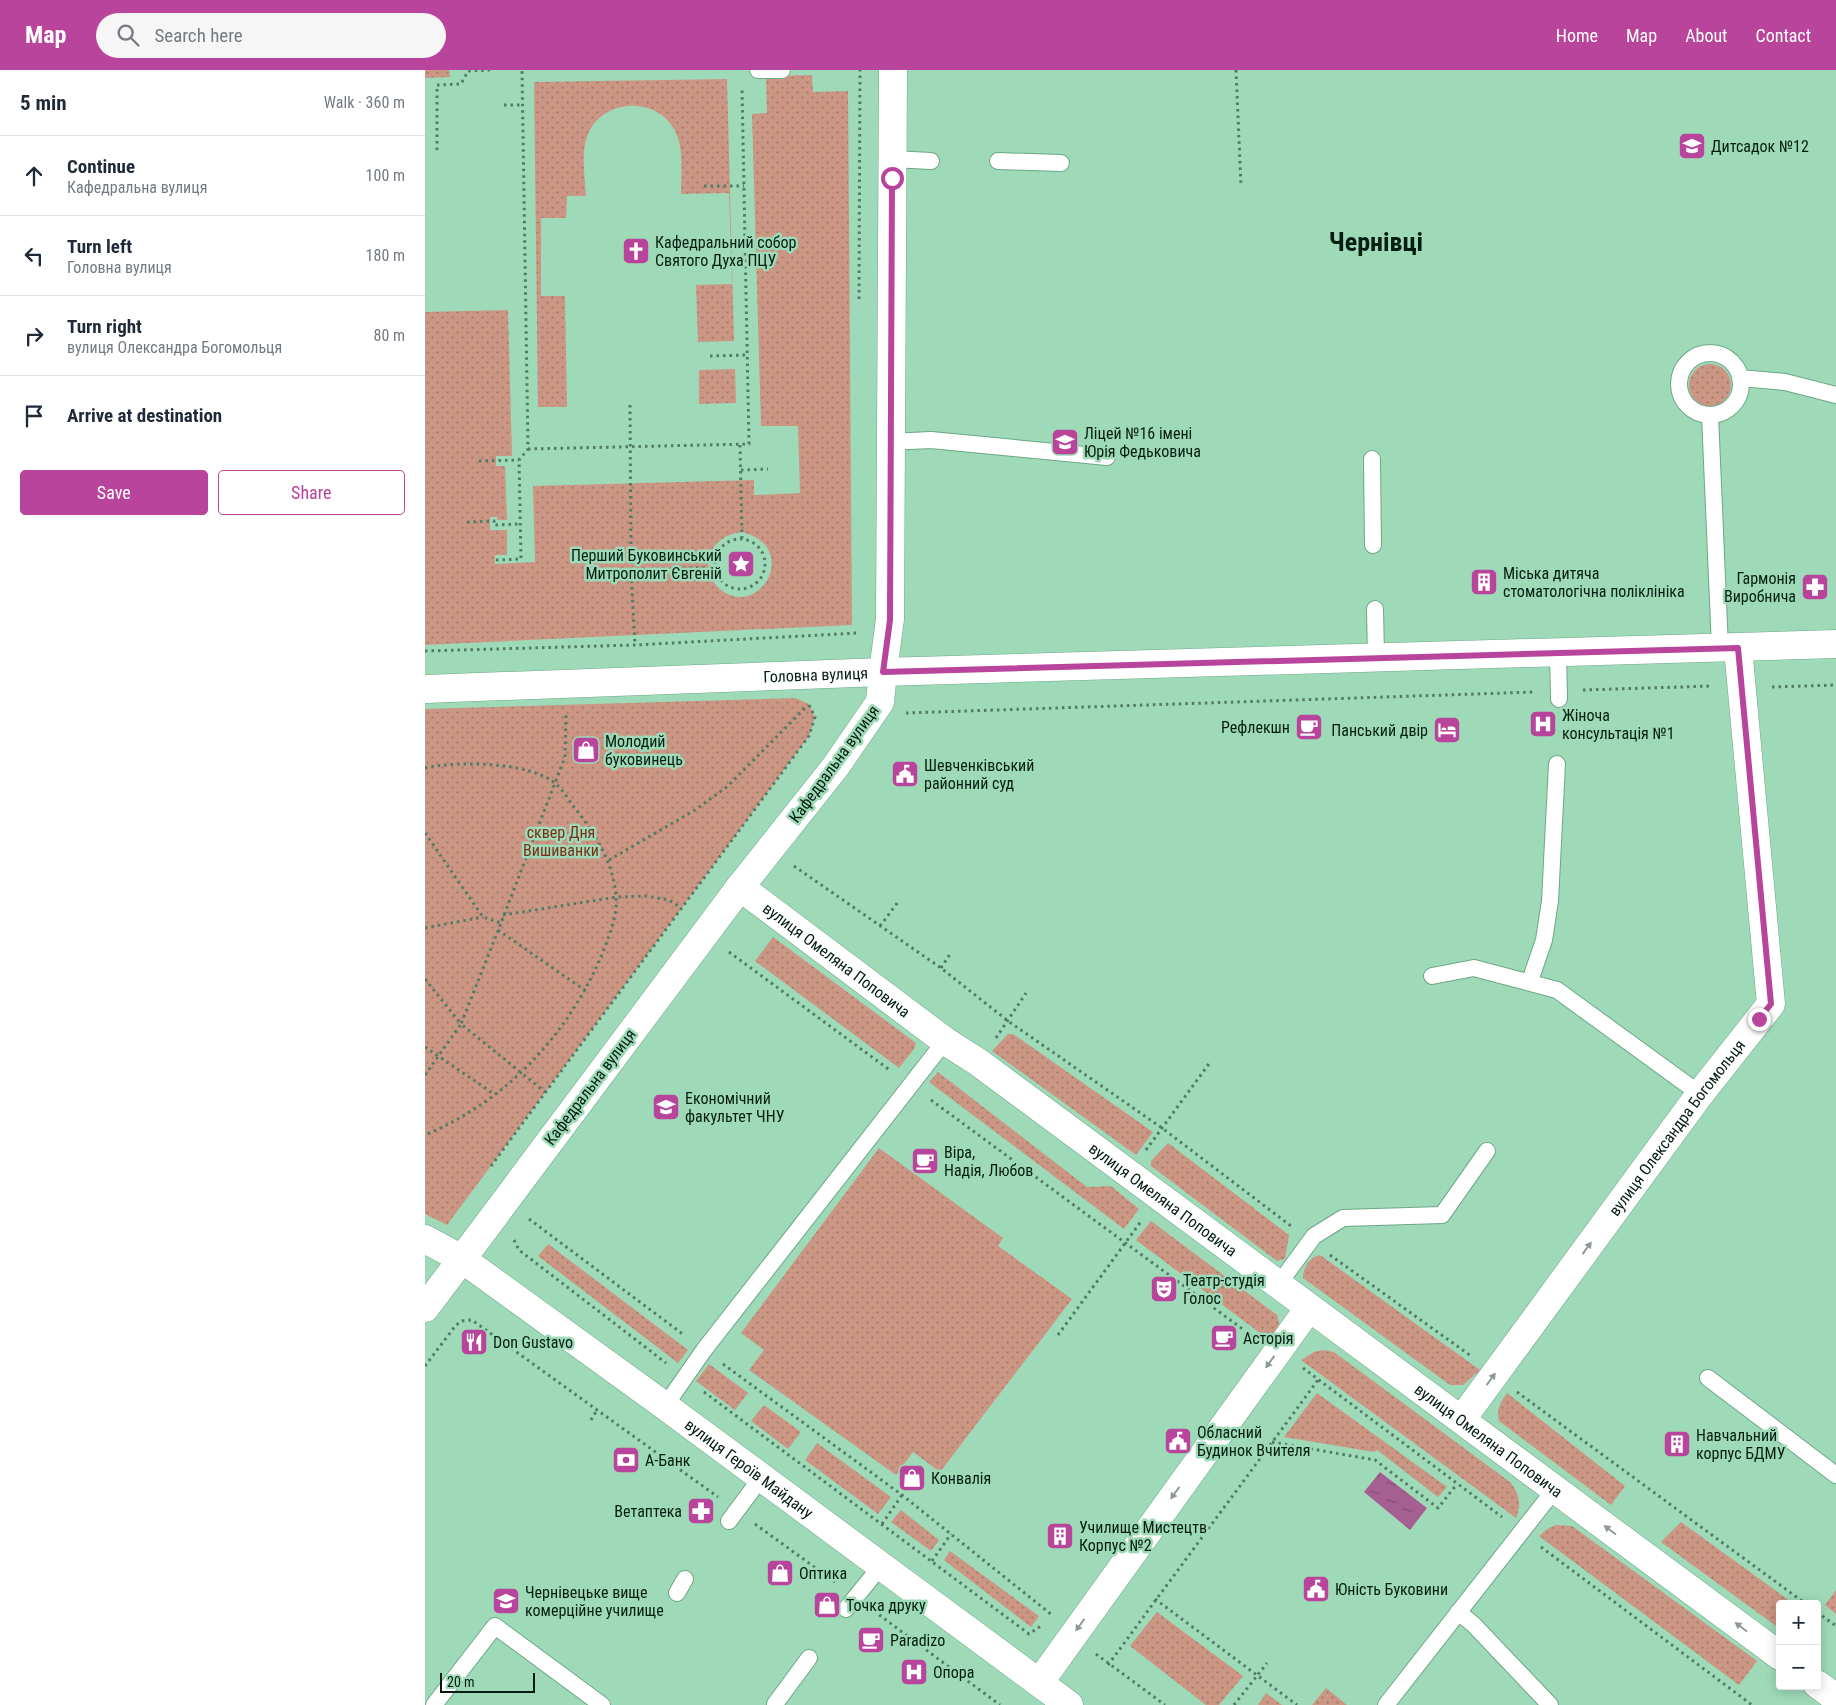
<!DOCTYPE html>
<html lang="en">
<head>
<meta charset="utf-8">
<style>
	:root { --surface:#fff; --page:#f6f6f7; --text:#1f2937; --muted:#747a83; --line:#e0e1e3; --accent:#b9449b }
	body { margin:0; font-family:"Roboto Condensed",sans-serif; background:var(--page); color:var(--text) }
	.controls { position:absolute; right:15px; bottom:15px; display:grid; overflow:hidden; border-radius:5px; box-shadow:0 2px 12px #0003 }
	.controls button { width:45px; height:45px; display:grid; place-items:center; padding:0; border:0; border-bottom:1px solid var(--line); background:var(--surface); color:var(--text); font:25px sans-serif }
	.scale { position:absolute; left:15px; bottom:12px; width:95px; box-sizing:border-box; padding-left:5px; border:2px solid #051d11; border-top:0; font-size:14px; line-height:18px; white-space:nowrap; color:#051d11; -webkit-text-stroke:4px #9edab8; paint-order:stroke }
	.stop { position:absolute; width:15px; height:15px; margin:-11px; border:4px solid #b9449b; border-radius:50%; background:#fff }
	.stop.end { background:#b9449b; border-color:#fff; box-shadow:0 1px 5px #0008 }
	.list { margin:0; padding:0; list-style:none }
	h2 { display:flex; justify-content:space-between; align-items:center; height:65px; margin:0; padding:0 20px; font-size:21px }
	h2 small { font-size:16px; font-weight:400; color:var(--muted) }
	.list li { display:grid; grid-template-columns:32px 1fr auto; gap:15px; align-items:center; box-sizing:border-box; height:80px; padding:0 20px; border-top:1px solid var(--line) }
	.list b { display:block; font-size:19px; white-space:nowrap }
	.list p { margin:0; font-size:16px; white-space:nowrap; color:var(--muted) }
	.list em { font-size:16px; font-style:normal; color:var(--muted) }
	.actions { display:flex; gap:10px; padding:15px 20px }
	.actions a { flex:1; padding:11px 0; border:1px solid var(--accent); border-radius:5px; text-align:center; font-size:18px; color:var(--accent) }
	.actions .main { background:var(--accent); color:#fff }
	.icon { flex:none; width:28px; height:28px; fill:none; stroke:currentColor; stroke-width:2; stroke-linecap:round; stroke-linejoin:round }
	.map { position:relative; flex:none; width:1411px; height:1635px; overflow:hidden }
	header { display:flex; align-items:center; gap:30px; box-sizing:border-box; height:70px; padding:0 25px; background:var(--accent); color:#fff }
	header strong { font-size:24px }
	nav { display:flex; gap:28px; margin-inline-start:auto; font-size:18px }
	.search { width:350px; height:45px; background:var(--page); display:flex; align-items:center; gap:12px; box-sizing:border-box; padding:0 18px; border-radius:28px; color:var(--muted); font-size:19px }
	main { display:flex }
	aside { flex:1; background:var(--surface) }
	.map>svg:first-child { display:block }
	.grass { fill:url(#grass-dots); fill-rule:evenodd }
	.water { fill:url(#water-ripples) }
	.lines { fill:none; stroke-linecap:round; stroke-linejoin:round }
	.lane-casing { stroke:#6ca787; stroke-width:18 }
	.street-casing { stroke:#6ca787; stroke-width:29 }
	.secondary-casing { stroke:#6ca787; stroke-width:29 }
	.primary-casing { stroke:#6ca787; stroke-width:29 }
	.path { stroke:#517b64; stroke-width:3; stroke-dasharray:2.5 4; stroke-linecap:butt }
	.lane { stroke:#fff; stroke-width:16 }
	.street { stroke:#fff; stroke-width:28 }
	.secondary { stroke:#fff; stroke-width:28 }
	.primary { stroke:#fff; stroke-width:28 }
	.oneway { fill:#8e9994 }
	.route { stroke:#b9449b; stroke-width:6 }
	.labels { text-anchor:middle; dominant-baseline:central; stroke-width:5; stroke-linejoin:round; paint-order:stroke }
	.poi-label { font-size:16px; fill:#051d11; stroke:#9edab8; text-anchor:start }
	.street-label { font-size:16px; fill:#051d11; stroke:#9edab8 }
	.park-label { font-size:16px; fill:#7a2f14; stroke:#9edab8 }
	.town-label { font-size:26px; font-weight:bold; fill:#051d11; stroke:#9edab8 }
</style>
</head>
<body>
<header>
<strong>Map</strong>
<div class="search"><svg class="icon" aria-label="search" viewBox="0 0 24 24"><circle cx="10" cy="10" r="6"/><path d="M15 15l6 6"/></svg>Search here</div>
<nav><a>Home</a><a>Map</a><a>About</a><a>Contact</a></nav>
</header>
<main>
<aside>
<h2>5 min<small>Walk · 360 m</small></h2>
<ul class="list">
<li><svg class="icon" aria-label="ahead" viewBox="0 0 24 24"><path d="M12 20V5M6 11l6-6 6 6"/></svg><div><b>Continue</b><p>Кафедральна вулиця</p></div><em>100 m</em></li>
<li><svg class="icon" aria-label="left" viewBox="0 0 24 24"><path d="M17 20v-9H6M10 6l-5 5 5 5"/></svg><div><b>Turn left</b><p>Головна вулиця</p></div><em>180 m</em></li>
<li><svg class="icon" aria-label="right" viewBox="0 0 24 24"><path d="M7 20v-9h11M14 6l5 5-5 5"/></svg><div><b>Turn right</b><p>вулиця Олександра Богомольця</p></div><em>80 m</em></li>
<li><svg class="icon" aria-label="arrive" viewBox="0 0 24 24"><path d="M6 21V4h12l-3 4 3 4H6"/></svg><div><b>Arrive at destination</b></div></li>
</ul>
<div class="actions"><a class="main">Save</a><a>Share</a></div>
</aside>
<div class="map">
<svg width="1411" height="1635" viewBox="0 0 1411 1635">
	<defs>
		<pattern id="grass-dots" width="8" height="8" patternUnits="userSpaceOnUse" patternTransform="scale(1.25)"><rect width="8" height="8" fill="#cb9684"/><path d="M2 2h.1M6 6h.1" fill="none" stroke="#a37a6b" stroke-width="1.8" stroke-linecap="round"/></pattern>
		<pattern id="water-ripples" width="26" height="14" patternUnits="userSpaceOnUse" patternTransform="scale(1.25)"><rect width="26" height="14" fill="#a55f90"/><path d="M2 4q2-2 4 0t4 0M15 11q2-2 4 0t4 0" fill="none" stroke="#844e74"/></pattern>
	</defs>
	<rect width="100%" height="100%" fill="#9edab8"/>
	<path class="grass" d="M0,0H24L25,7L0,8Z
		M387,5L388,22L423,21L427,555L0,575V242L83,240L87,386H71V396H80L82,450H72V447H65V460H82V485H70V494L110,492L108,416L329,410V425L375,423L373,356H336L327,44L342,43L341,6ZM317,462C374,476 338,546 299,522C291,517 286,509 284,500C280,479 297,464 317,462Z
		M302,9L309,271L273,272L271,215L307,214L304,123L256,124C256,105 259,81 251,63C235,27 181,27 164,62C155,81 160,105 161,126H142L141,148H116V226H140L142,337H113L109,12Z
		M1264 315a21 21 0 1 1 42 0a21 21 0 1 1-42 0Z
		M310,299L311,333L274,334V300Z
		M370,628L384,634L390,647L384,666L22,1155L0,1144V639Z
		M348,867L491,973L489,979L474,998L330,891Z
		M583,964H588L728,1062L711,1085L567,981Z
		M513,1002L662,1117L686,1116L714,1139L699,1159L504,1012Z
		M743,1073L864,1165L860,1189L852,1191L726,1096V1091Z
		M454,1078L578,1168L573,1176L647,1229L515,1402L488,1382L471,1405L324,1300L339,1280L316,1263Z
		M726,1151L852,1245L855,1257L847,1272L711,1170Z
		M123,1174L263,1280L253,1293L113,1186Z
		M895,1185L1055,1300L1038,1315H1025L878,1208C878,1197 885,1187 895,1185Z
		M898,1280L909,1282L1085,1412C1094,1423 1097,1434 1091,1448L876,1290L889,1282Z
		M284,1294L323,1323L310,1340L271,1311Z
		M892,1323L1022,1417L1013,1427L952,1380L949,1382L859,1367Z
		M1082,1323L1200,1416L1186,1435L1074,1351C1071,1339 1075,1333 1082,1323Z
		M339,1335L376,1362L363,1379L326,1351Z
		M392,1373L466,1427L453,1444L380,1390Z
		M476,1440L514,1470L506,1481L466,1452Z
		M1256,1452L1369,1534H1355V1559L1236,1472Z
		M1131,1455L1147,1456L1332,1591L1314,1615L1114,1466L1122,1459Z
		M525,1481L614,1546L606,1557L519,1490Z
		M1411,1520V1544L1400,1535Z
		M732,1542L818,1606L794,1635H781L705,1576Z
		M901,1618L922,1635H887Z
		M841,1623L857,1635H833Z"/>
	<path class="water" d="M955,1402L1002,1438L985,1460L939,1422Z"/>
	<g class="lines">
		<g class="lane-casing">
			<path id="lane" d="M333,0H357
				M467,89L506,91
				M573,91L636,93
				M1254 314a31 31 0 1 1 62 0a31 31 0 1 1-62 0Z
				M1315,308L1360,312L1411,325
				M1285,345L1295,578
				M464,372L506,370L682,387
				M947,389L948,475
				M950,539L951,586
				M1133,582L1134,629
				M1007,906L1049,898L1132,920L1275,1024
				M1105,911L1119,870L1125,831L1132,694
				M853,1215L889,1166L918,1148L1017,1145L1062,1081
				M1283,1308L1411,1405
				M240,1336L279,1280L520,971
				M304,1451L336,1408
				M252,1523L260,1509
				M421,1539L456,1496
				M1033,1542L1048,1554L1125,1635
				M350,1634L384,1588
				M9,1635L70,1556L177,1635
				M961,1635L1130,1419"/>
		</g>
		<g class="street-casing">
			<g id="street">
				<path id="s1" d="M315,817L520,971L553,992L1355,1586"/>
				<path d="M0,1169L37,1189"/>
				<path id="s2" d="M1037,1349L1275,1024L1346,934L1313,578"/>
				<path d="M614,1613L884,1238"/>
				<path d="M1392,1614L1411,1628"/>
			</g>
		</g>
		<g class="secondary-casing">
			<path id="secondary" d="M458,602L465,549L468,0
				M0,1238L37,1189"/>
		</g>
		<g class="primary-casing">
			<g id="primary">
				<path id="s3" d="M458,602L455,632L411,696L315,817L37,1189L240,1336L644,1635"/>
				<path id="s4" d="M0,619L458,602L1411,574"/>
			</g>
		</g>
		<path class="path" d="M811,0L816,116
			M79,35H98
			M12,80V15L36,14L43,1L65,0
			M279,116H319
			M434,229L435,0
			M285,286L322,285
			M205,335L206,500L210,575
			M315,375L317,469
			M103,379L324,374L317,18
			M54,391L94,390
			M316,400L343,399
			M42,452L69,451V455L95,454
			M290 494a25 25 0 1 1 50 0a25 25 0 1 1-50 0Z
			M71,490L96,489L94,390L103,379L97,0
			M206,500L291,497
			M0,581L210,575L433,563
			M1347,617L1411,615
			M1158,620L1287,616
			M481,643L1110,622
			M0,698C31,691 107,691 132,715C139,721 144,731 150,738C171,765 188,792 191,826C193,846 183,869 176,887C141,967 81,1031 0,1065
			M0,763L58,847L76,853L140,687L141,643
			M184,790L270,740L303,716L383,635
			M369,796L516,898L583,951L737,1058L866,1156
			M78,845L192,827L221,826L244,830L256,838
			M455,856L473,832
			M0,858L58,847
			M73,860L161,921
			M304,882L466,1001
			M516,898L525,884
			M0,909L36,954L76,853
			M571,968L601,923
			M0,977L69,1024
			M0,1005L36,954L120,1022
			M506,1030L827,1266
			M721,1080L786,991
			M66,1096L384,666L390,647L384,635
			M104,1149L259,1265
			M89,1170L94,1180L241,1293
			M905,1185L1046,1286
			M633,1265L717,1150
			M298,1294L477,1425L627,1545
			M0,1296L31,1255L37,1251L47,1250L293,1427
			M878,1298L1077,1447
			M279,1322L604,1564L616,1556
			M1092,1322L1381,1534
			M166,1350L172,1340
			M847,1372L950,1390L1013,1438L1032,1414
			M330,1454L410,1512
			M457,1454L477,1425
			M1116,1477L1327,1635
			M507,1491L526,1464
			M730,1529L872,1635
			M449,1541L575,1635
			M1392,1542L1411,1556
			M671,1584L740,1635
			M683,1595L893,1310
			M809,1635L842,1593"/>
		<use href="#lane" class="lane"/>
		<use href="#street" class="street"/>
		<use href="#secondary" class="secondary"/>
		<use href="#primary" class="primary"/>
	</g>
	<defs><path id="oneway-solid" d="M-6-.8H1V-3.2L6.5 0L1 3.2V.8H-6Z" transform="scale(1.25)"/></defs>
	<g class="oneway">
		<use href="#oneway-solid" transform="translate(1162 1178) rotate(-54)"/>
		<use href="#oneway-solid" transform="translate(845 1292) rotate(126)"/>
		<use href="#oneway-solid" transform="translate(1066 1309) rotate(-54)"/>
		<use href="#oneway-solid" transform="translate(750 1423) rotate(126)"/>
		<use href="#oneway-solid" transform="translate(1185 1460) rotate(-143)"/>
		<use href="#oneway-solid" transform="translate(655 1555) rotate(126)"/>
		<use href="#oneway-solid" transform="translate(1316 1557) rotate(-143)"/>
	</g>
	<g class="lines">
		<path class="route" d="M467,108L465,550L458,602L1313,578L1346,934L1334,949"/>
	</g>
	<defs>
		<g id="school-square" transform="scale(1.4375)"><rect x="-9" y="-9" width="18" height="18" rx="4" fill="#b9449b" stroke="#9edab8"/><path d="M0-5L7-2L0 1L-7-2ZM-4 1L0 2.5L4 1V4Q0 6-4 4Z" fill="#fff"/></g>
		<g id="church-square" transform="scale(1.4375)"><rect x="-9" y="-9" width="18" height="18" rx="4" fill="#b9449b" stroke="#9edab8"/><path d="M-1.2-6h2.4v3.5h3.3v2.4h-3.3V6h-2.4V-.1h-3.3v-2.4h3.3Z" fill="#fff"/></g>
		<g id="sight-square" transform="scale(1.4375)"><rect x="-9" y="-9" width="18" height="18" rx="4" fill="#b9449b" stroke="#9edab8"/><path d="M0-6L1.8-2.2L6-1.7L2.9 1.2L3.7 5.4L0 3.3L-3.7 5.4L-2.9 1.2L-6-1.7L-1.8-2.2Z" fill="#fff"/></g>
		<g id="building-square" transform="scale(1.4375)"><rect x="-9" y="-9" width="18" height="18" rx="4" fill="#b9449b" stroke="#9edab8"/><path d="M-4-6H4V6H1V3H-1V6H-4ZM-2.5-4.3h1.7v1.8h-1.7ZM.8-4.3h1.7v1.8H.8ZM-2.5-1h1.7V.8h-1.7ZM.8-1h1.7V.8H.8Z" fill="#fff"/></g>
		<g id="pharmacy-square" transform="scale(1.4375)"><rect x="-9" y="-9" width="18" height="18" rx="4" fill="#b9449b" stroke="#9edab8"/><path d="M-2-6h4v4h4v4h-4v4h-4v-4h-4v-4h4Z" fill="#fff"/></g>
		<g id="hospital-square" transform="scale(1.4375)"><rect x="-9" y="-9" width="18" height="18" rx="4" fill="#b9449b" stroke="#9edab8"/><path d="M-5-5h3v3.5h4V-5h3V5h-3V1.5h-4V5h-3Z" fill="#fff"/></g>
		<g id="cafe-square" transform="scale(1.4375)"><rect x="-9" y="-9" width="18" height="18" rx="4" fill="#b9449b" stroke="#9edab8"/><path d="M-5.5-4.5H6V0H3Q3 3.5 0 3.5H-2.5Q-5.5 3.5-5.5 0ZM3-3.2v2h1.7v-2ZM-6 4.5H4V6H-6Z" fill="#fff"/></g>
		<g id="hotel-square" transform="scale(1.4375)"><rect x="-9" y="-9" width="18" height="18" rx="4" fill="#b9449b" stroke="#9edab8"/><path d="M-6-4.5h1.5V1H6V5H4.5V3h-9V5H-6ZM-4 0a1.8 1.8 0 1 1 3.6 0ZM.5 0V-2.5h3Q6-2.5 6 0Z" fill="#fff"/></g>
		<g id="shop-square" transform="scale(1.4375)"><rect x="-9" y="-9" width="18" height="18" rx="4" fill="#b9449b" stroke="#9edab8"/><path d="M-5-2.5h2.3a2.7 3.5 0 0 1 5.4 0H5L5.5 6h-11ZM-1.5-2.5h3a1.5 2.3 0 0 0-3 0Z" fill="#fff"/></g>
		<g id="civic-square" transform="scale(1.4375)"><rect x="-9" y="-9" width="18" height="18" rx="4" fill="#b9449b" stroke="#9edab8"/><path d="M-.6-6.5H3V-4.5H.6V-3L4-1V1h2V6H-6V1h2V-1L-.6-3ZM-1.2 2.5V6h2.4V2.5Z" fill="#fff"/></g>
		<g id="university-square" transform="scale(1.4375)"><rect x="-9" y="-9" width="18" height="18" rx="4" fill="#b9449b" stroke="#9edab8"/><path d="M0-5L7-2L0 1L-7-2ZM-4 1L0 2.5L4 1V4Q0 6-4 4Z" fill="#fff"/></g>
		<g id="theatre-square" transform="scale(1.4375)"><rect x="-9" y="-9" width="18" height="18" rx="4" fill="#b9449b" stroke="#9edab8"/><path d="M-5-5.5Q0-4 5-5.5V0Q5 5 0 6Q-5 5-5 0ZM-3.3-2.5H-1v1.5H-3.3ZM1-2.5H3.3v1.5H1ZM-2.8 1Q0 5.5 2.8 1Z" fill="#fff"/></g>
		<g id="restaurant-square" transform="scale(1.4375)"><rect x="-9" y="-9" width="18" height="18" rx="4" fill="#b9449b" stroke="#9edab8"/><path d="M-5-6h1v4h1v-4h1v4h1v-4h1v5L-1.5 .5V6h-2V.5L-5-1ZM5-6V6H3V1.5H1.5Q1.5-4 5-6Z" fill="#fff"/></g>
		<g id="bank-square" transform="scale(1.4375)"><rect x="-9" y="-9" width="18" height="18" rx="4" fill="#b9449b" stroke="#9edab8"/><path d="M-6-4H6V4H-6ZM0-2.3a2.3 2.3 0 1 0 0 4.6a2.3 2.3 0 1 0 0-4.6Z" fill="#fff"/></g>
	</defs>
	<g fill-rule="evenodd">
		<use href="#school-square" x="1267" y="76"/>
		<use href="#church-square" x="211" y="181"/>
		<use href="#school-square" x="640" y="372"/>
		<use href="#sight-square" x="316" y="494"/>
		<use href="#building-square" x="1059" y="512"/>
		<use href="#pharmacy-square" x="1390" y="517"/>
		<use href="#hospital-square" x="1118" y="654"/>
		<use href="#cafe-square" x="884" y="657"/>
		<use href="#hotel-square" x="1022" y="660"/>
		<use href="#shop-square" x="161" y="680"/>
		<use href="#civic-square" x="480" y="704"/>
		<use href="#university-square" x="241" y="1037"/>
		<use href="#cafe-square" x="500" y="1091"/>
		<use href="#theatre-square" x="739" y="1219"/>
		<use href="#cafe-square" x="799" y="1268"/>
		<use href="#restaurant-square" x="49" y="1272"/>
		<use href="#civic-square" x="753" y="1371"/>
		<use href="#building-square" x="1252" y="1374"/>
		<use href="#bank-square" x="201" y="1390"/>
		<use href="#shop-square" x="487" y="1408"/>
		<use href="#pharmacy-square" x="276" y="1441"/>
		<use href="#building-square" x="635" y="1466"/>
		<use href="#shop-square" x="355" y="1503"/>
		<use href="#civic-square" x="891" y="1519"/>
		<use href="#university-square" x="81" y="1531"/>
		<use href="#shop-square" x="402" y="1535"/>
		<use href="#cafe-square" x="446" y="1570"/>
		<use href="#hospital-square" x="489" y="1602"/>
	</g>
	<g class="labels">
		<g class="poi-label">
			<text x="1286" y="76">Дитсадок №12</text>
			<text x="230" y="172">Кафедральний собор<tspan x="230" dy="18">Святого Духа ПЦУ</tspan></text>
			<text x="659" y="363">Ліцей №16 імені<tspan x="659" dy="18">Юрія Федьковича</tspan></text>
			<text x="297" y="485" text-anchor="end">Перший Буковинський<tspan x="297" dy="18">Митрополит Євгеній</tspan></text>
			<text x="1078" y="503">Міська дитяча<tspan x="1078" dy="18">стоматологічна поліклініка</tspan></text>
			<text x="1371" y="508" text-anchor="end">Гармонія<tspan x="1371" dy="18">Виробнича</tspan></text>
			<text x="1137" y="645">Жіноча<tspan x="1137" dy="18">консультація №1</tspan></text>
			<text x="865" y="657" text-anchor="end">Рефлекшн</text>
			<text x="1003" y="660" text-anchor="end">Панський двір</text>
			<text x="180" y="671">Молодий<tspan x="180" dy="18">буковинець</tspan></text>
			<text x="499" y="695">Шевченківський<tspan x="499" dy="18">районний суд</tspan></text>
			<text x="260" y="1028">Економічний<tspan x="260" dy="18">факультет ЧНУ</tspan></text>
			<text x="519" y="1082">Віра,<tspan x="519" dy="18">Надія, Любов</tspan></text>
			<text x="758" y="1210">Театр-студія<tspan x="758" dy="18">Голос</tspan></text>
			<text x="818" y="1268">Асторія</text>
			<text x="68" y="1272">Don Gustavo</text>
			<text x="772" y="1362">Обласний<tspan x="772" dy="18">Будинок Вчителя</tspan></text>
			<text x="1271" y="1365">Навчальний<tspan x="1271" dy="18">корпус БДМУ</tspan></text>
			<text x="220" y="1390">А-Банк</text>
			<text x="506" y="1408">Конвалія</text>
			<text x="257" y="1441" text-anchor="end">Ветаптека</text>
			<text x="654" y="1457">Училище Мистецтв<tspan x="654" dy="18">Корпус №2</tspan></text>
			<text x="374" y="1503">Оптика</text>
			<text x="910" y="1519">Юність Буковини</text>
			<text x="100" y="1522">Чернівецьке вище<tspan x="100" dy="18">комерційне училище</tspan></text>
			<text x="421" y="1535">Точка друку</text>
			<text x="465" y="1570">Paradizo</text>
			<text x="508" y="1602">Опора</text>
		</g>
		<g class="street-label">
			<text stroke="none"><textPath href="#s4" startOffset="391">Головна вулиця</textPath></text>
			<text transform="translate(409 694) rotate(-54)">Кафедральна вулиця</text>
			<text stroke="none"><textPath href="#s1" startOffset="121">вулиця Омеляна Поповича</textPath></text>
			<text transform="translate(165 1017) rotate(-53)">Кафедральна вулиця</text>
			<text stroke="none"><textPath href="#s2" startOffset="362">вулиця Олександра Богомольця</textPath></text>
			<text stroke="none"><textPath href="#s1" startOffset="526">вулиця Омеляна Поповича</textPath></text>
			<text stroke="none"><textPath href="#s1" startOffset="931">вулиця Омеляна Поповича</textPath></text>
			<text stroke="none"><textPath href="#s3" startOffset="1082">вулиця Героїв Майдану</textPath></text>
		</g>
		<g class="park-label">
			<text x="136" y="762">сквер Дня<tspan x="136" dy="18">Вишиванки</tspan></text>
		</g>
		<g class="town-label">
			<text x="951" y="172">Чернівці</text>
		</g>
	</g>
</svg>
<div class="controls">
<button>+</button>
<button>−</button>
</div>
<div class="scale">20 m</div>
<div class="stop" style="left:467px;top:108px"></div>
<div class="stop end" style="left:1334px;top:949px"></div>
</div>
</main>
</body>
</html>
